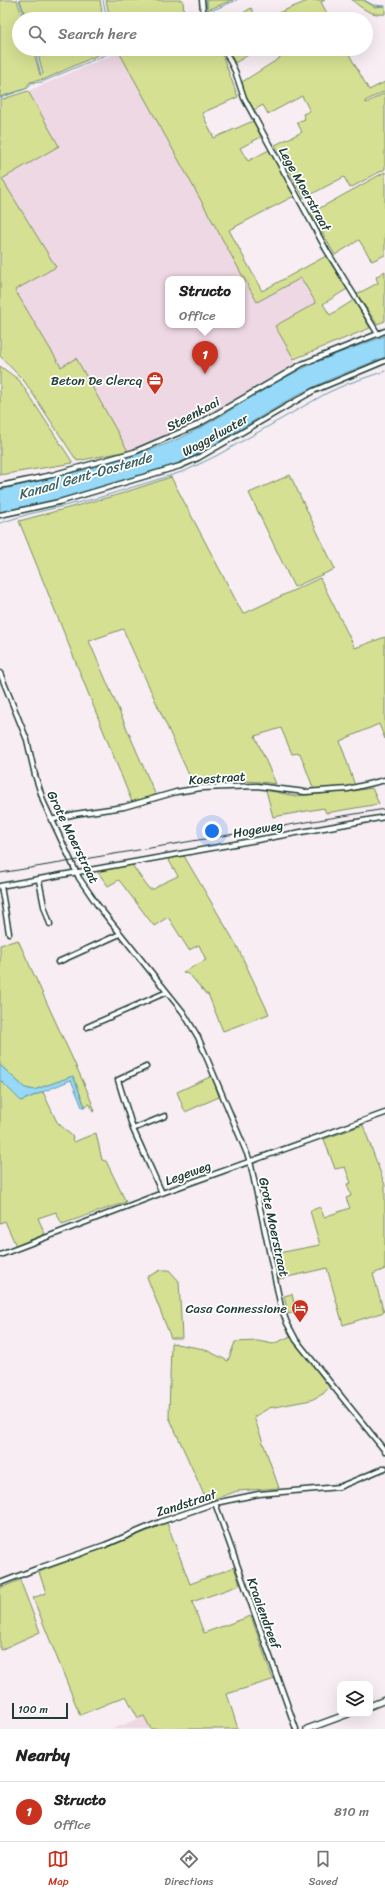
<!DOCTYPE html>
<html lang="en">
<head>
<meta charset="utf-8">
<style>
	:root { --surface:#fff; --page:#f2f2f2; --text:#222; --muted:#767676; --line:#e0e0e0; --accent:#c8321e }
	body { margin:0; font-family:Sriracha,sans-serif; background:var(--page); color:var(--text) }
	.controls { position:absolute; right:12px; bottom:12px; display:grid; overflow:hidden; border-radius:8px; box-shadow:0 4px 16px #0002 }
	.controls button { width:36px; height:36px; display:grid; place-items:center; padding:0; border:0; border-bottom:1px solid var(--line); background:var(--surface); color:var(--text); font:20px sans-serif }
	.scale { position:absolute; left:12px; bottom:10px; width:56px; box-sizing:border-box; padding-left:4px; border:2px solid #1f3d34; border-top:0; font-size:11px; line-height:14px; white-space:nowrap; color:#1f3d34; -webkit-text-stroke:3px #fff; paint-order:stroke }
	.you { position:absolute; left:212px; top:831px; width:14px; height:14px; margin:-10px; border:3px solid #fff; border-radius:50%; background:#1a73e8; box-shadow:0 0 0 6px #1a73e833 }
	.badge { display:grid; place-items:center; width:26px; height:26px; border-radius:50%; background:var(--accent); color:#fff; font-size:13px; font-weight:700 }
	.pin { position:absolute; translate:-50% -33px; filter:drop-shadow(0 1px 2px #0008) }
	.pin::after { content:''; position:absolute; top:21px; width:14px; height:12px; background:inherit; clip-path:polygon(0 0,100% 0,50% 100%) }
	.popup { position:absolute; left:165px; top:276px; width:80px; height:52px; box-sizing:border-box; display:grid; place-content:center; border-radius:8px; background:var(--surface); filter:drop-shadow(0 1px 3px #0005); font-size:13px; white-space:nowrap; color:var(--muted) }
	.popup b { font-size:15px; color:var(--text) }
	.popup::after { content:''; position:absolute; left:50%; top:100%; margin-left:-8px; border:8px solid transparent; border-top-color:var(--surface) }
	.list { margin:0; padding:0; list-style:none }
	h2 { display:flex; justify-content:space-between; align-items:center; height:52px; margin:0; padding:0 16px; font-size:17px }
	h2 small { font-size:13px; font-weight:400; color:var(--muted) }
	.list li { display:grid; grid-template-columns:26px 1fr auto; gap:12px; align-items:center; box-sizing:border-box; height:60px; padding:0 16px; border-top:1px solid var(--line) }
	.list b { display:block; font-size:15px; white-space:nowrap }
	.list p { margin:0; font-size:13px; white-space:nowrap; color:var(--muted) }
	.list em { font-size:13px; font-style:normal; color:var(--muted) }
	.icon { flex:none; width:22px; height:22px; fill:none; stroke:currentColor; stroke-width:2; stroke-linecap:round; stroke-linejoin:round }
	.map { position:relative; flex:none; width:385px; height:1729px; overflow:hidden }
	.search { position:absolute; background:var(--surface); box-shadow:0 4px 16px #0002; left:12px; right:12px; top:12px; height:44px; display:flex; align-items:center; gap:10px; box-sizing:border-box; padding:0 14px; border-radius:22px; color:var(--muted); font-size:15px }
	.sheet { height:112px; background:var(--surface) }
	nav { display:flex; justify-content:space-around; align-items:center; box-sizing:border-box; height:56px; border-top:1px solid var(--line); background:var(--surface); font-size:11px; color:var(--muted) }
	nav a { display:grid; justify-items:center; gap:2px }
	nav .on { color:var(--accent) }
	.map>svg:first-child { display:block }
	.built { fill:#eed8e4; fill-rule:evenodd }
	.green { fill:#d5e093; stroke:#7a8e64 }
	.water { fill:#96d9f8; stroke:#669baa }
	.lines { fill:none; stroke-linecap:round; stroke-linejoin:round }
	.stream { stroke:#669baa; stroke-width:1 }
	.minor-casing { stroke:#1f3d34; stroke-width:7 }
	.secondary-casing { stroke:#1f3d34; stroke-width:8 }
	.minor { stroke:#fff; stroke-width:4 }
	.secondary { stroke:#fff; stroke-width:5.5 }
	.rail { stroke:#1f3d34; stroke-width:1 }
	.labels { text-anchor:middle; dominant-baseline:central; stroke-width:3.5; stroke-linejoin:round; paint-order:stroke }
	.street-label { font-size:13px; fill:#1f3d34; stroke:#fff }
	.poi-label { font-size:13px; fill:#1f3d34; stroke:#fff; text-anchor:end }
	.water-label { font-size:14px; font-style:italic; fill:#3d6465; stroke:#fff }
</style>
</head>
<body>
<div class="map">
<svg width="385" height="1729" viewBox="0 0 385 1729">
	<rect width="100%" height="100%" fill="#f7edf3"/>
	<filter id="ink" filterUnits="userSpaceOnUse"><feTurbulence type="fractalNoise" baseFrequency=".025" numOctaves="2"/><feDisplacementMap in="SourceGraphic" scale="8" xChannelSelector="R" yChannelSelector="G"/><feConvolveMatrix kernelMatrix="1 2 1 2 8 2 1 2 1" color-interpolation-filters="sRGB"/></filter>
	<g filter="url(#ink)">
		<path class="built" d="M119,52L257,302L301,278L316,303L275,326L294,359V364L189,426L128,451L76,358L61,368L15,290L56,267L2,179L59,146L28,91ZM168,279H242V325H168Z
			M144,1716L151,1729H112L138,1719V1718Z"/>
		<path class="green" d="M0,0H17L23,19H19V49H33L40,75L43,74L37,49L109,50L45,79L30,82L25,89L0,97Z
			M20,0H100L103,19H26Z
			M106,0H183L184,19H110Z
			M207,0H233L205,11L204,7L207,6Z
			M310,0H325L321,2L330,19H263Z
			M352,0H363L375,7L385,6V14C372,16 361,8 352,0Z
			M251,8L258,19H234Z
			M126,49H220L238,97L202,113L214,138L253,121L261,137L240,148L248,161L269,150L294,196L229,230L262,291L326,256L347,289L323,304L330,315L354,300L370,328L294,359L275,326L316,303L301,278L257,302L119,52Z
			M228,49H258L235,63Z
			M275,49H346L369,90L385,82V91L365,101L366,103L385,93V169L350,188L344,177L304,198L275,145L302,132L297,122L305,119L303,114L310,111L302,96L268,114L263,105L254,110L245,95L242,82L280,58Z
			M28,91L59,146L2,179L56,267L15,290L61,367L76,358L128,451L77,461L25,382L0,356V100Z
			M385,172V255L372,261L359,240L335,255L311,213Z
			M385,271V321L377,324L357,294L378,283L376,277Z
			M0,366L19,380L73,463L0,475Z
			M290,475L335,569L294,587L249,493Z
			M171,477L243,614L320,578L355,648L385,637V739L379,724L340,741L355,786L314,790L300,753L292,754L281,728L255,736L276,784C249,779 221,782 194,786L123,629L89,641L156,796L132,802L19,521L117,495Z
			M372,788L379,804L326,813L324,808L273,817L266,790L295,796L353,791Z
			M184,856L237,946L269,1014L223,1031L208,994H206L190,975L183,972L206,960L199,945L189,950L168,917L154,926L119,880L108,886L97,871L132,865L149,889H154L161,884L178,876L168,859Z
			M18,940L86,1088L95,1111L93,1112L90,1104L85,1106L73,1076L34,1090L25,1088L0,1065V945Z
			M212,1076L219,1097L185,1112L177,1092Z
			M0,1080L21,1101L43,1092L57,1122L73,1137L72,1140L74,1142L96,1133L102,1160L106,1161L126,1202L62,1224L56,1212L38,1218L45,1234L16,1246L5,1221L0,1223Z
			M363,1125L385,1185V1269L373,1274L384,1312L343,1325L327,1268L279,1279L273,1254L320,1245L310,1211L320,1207L324,1217L350,1208L346,1198L351,1196L347,1184L351,1183L345,1167L335,1169L324,1139Z
			M161,1270H169L179,1281L182,1338H171L147,1277Z
			M292,1294L296,1312L288,1314L284,1296Z
			M291,1336L329,1387L323,1394L311,1400L269,1408L254,1417L279,1488L237,1491L209,1501L205,1497L169,1417L171,1343L204,1349L228,1361L235,1342L258,1341L273,1344Z
			M167,1523L190,1584L234,1567L240,1585L192,1602L204,1633L251,1616L272,1677L275,1679L227,1694L238,1729H151L144,1716L138,1718L126,1696L80,1715L33,1598L46,1593L39,1572L113,1545Z
			M20,1580L40,1632L0,1650V1588Z"/>
		<path class="water" d="M385,336V357L333,378L299,394L195,456C134,483 65,499 0,513V490C57,477 115,464 169,443C212,425 249,396 290,375C320,359 353,348 385,336Z
			M0,1065L25,1088L34,1090L73,1076L85,1107H82L71,1080L21,1101L0,1080Z"/>
		<g class="lines">
			<path class="stream" d="M19,0L25,19
				M103,0L107,19
				M206,0L208,11
				M364,0L373,5L385,6
				M206,13L237,0
				M193,19L203,15
				M35,49L41,75
				M0,98L28,88L31,83L42,82L119,49
				M0,523L29,514L98,498L185,471L216,456L327,393L347,384L385,371"/>
			<g class="minor-casing">
				<path id="minor" d="M202,0L203,11L208,19
					M224,49L235,71L244,98L327,251L378,334
					M0,486L52,475L134,452L197,425L302,364L385,331
					M0,515L59,502L180,466L198,458L313,391L385,361
					M0,673L27,740L35,775L44,803L79,878L99,907L183,1012L198,1037L250,1161L281,1307L287,1323L296,1340L385,1451
					M51,820L75,814L124,807L176,792L201,788L257,786L305,792L348,789L385,780
					M39,880L44,906L50,924
					M0,886L385,817
					M1,886L9,933
					M58,962L120,934
					M87,1027L167,992
					M133,1129L118,1080L146,1067
					M162,1193L133,1129L165,1116
					M0,1255L162,1193L385,1113
					M215,1503L296,1729
					M0,1583L36,1569L105,1545L160,1522L215,1503L259,1494L339,1487L385,1468"/>
			</g>
			<g class="secondary-casing">
				<path id="secondary" d="M370,1706L385,1700
					M307,1729L348,1714"/>
			</g>
			<use href="#minor" class="minor"/>
			<use href="#secondary" class="secondary"/>
			<path class="rail" d="M0,873L385,809"/>
		</g>
	</g>
	<defs>
		<g id="office-pin" transform="scale(0.9)"><path d="M0 17L-7.5 6A9.5 9.5 0 1 1 7.5 6Z" fill="#c8321e" stroke="#fff"/><path d="M-6-3h4V-5.5h4V-3h4V5H-6ZM-1-4.5V-3h2v-1.5ZM-6 0V1H6V0Z" fill="#fff"/></g>
		<g id="hotel-pin" transform="scale(0.9)"><path d="M0 17L-7.5 6A9.5 9.5 0 1 1 7.5 6Z" fill="#c8321e" stroke="#fff"/><path d="M-6-4.5h1.5V1H6V5H4.5V3h-9V5H-6ZM-4 0a1.8 1.8 0 1 1 3.6 0ZM.5 0V-2.5h3Q6-2.5 6 0Z" fill="#fff"/></g>
	</defs>
	<g fill-rule="evenodd">
		<use href="#office-pin" x="155" y="380"/>
		<use href="#hotel-pin" x="300" y="1308"/>
	</g>
	<g class="labels">
		<g class="street-label">
			<text transform="translate(305 189) rotate(61)">Lege Moerstraat</text>
			<text transform="translate(193 414) rotate(-28)">Steenkaai</text>
			<text transform="translate(215 435) rotate(-29)">Waggelwater</text>
			<text transform="translate(217 778) rotate(-4)">Koestraat</text>
			<text transform="translate(258 829) rotate(-10)">Hogeweg</text>
			<text transform="translate(73 837) rotate(64)">Grote Moerstraat</text>
			<text transform="translate(188 1173) rotate(-20)">Legeweg</text>
			<text transform="translate(274 1227) rotate(78)">Grote Moerstraat</text>
			<text transform="translate(186 1503) rotate(-18)">Zandstraat</text>
			<text transform="translate(264 1613) rotate(70)">Kraaiendreef</text>
		</g>
		<g class="poi-label">
			<text x="142" y="380">Beton De Clercq</text>
			<text x="287" y="1308">Casa Connessione</text>
		</g>
		<g class="water-label">
			<text transform="translate(85 476) rotate(-16)">Kanaal Gent-Oostende</text>
		</g>
	</g>
</svg>
<div class="controls">
<button><svg class="icon" aria-label="layers" viewBox="0 0 24 24"><path d="M12 4l9 5-9 5-9-5zM3 14l9 5 9-5"/></svg></button>
</div>
<div class="scale">100 m</div>
<div class="you"></div>
<div class="pin badge" style="left:205px;top:374px">1</div>
<div class="popup"><b>Structo</b>Office</div>
<div class="search"><svg class="icon" aria-label="search" viewBox="0 0 24 24"><circle cx="10" cy="10" r="6"/><path d="M15 15l6 6"/></svg>Search here</div>
</div>
<section class="sheet">
<h2>Nearby<small></small></h2>
<ul class="list">
<li><span class="badge">1</span><div><b>Structo</b><p>Office</p></div><em>810 m</em></li>
</ul>
</section>
<nav>
<a class="on"><svg class="icon" aria-label="map" viewBox="0 0 24 24"><path d="M3 6l6-2 6 2 6-2v14l-6 2-6-2-6 2zM9 4v14M15 6v14"/></svg>Map</a>
<a><svg class="icon" aria-label="directions" viewBox="0 0 24 24"><path d="M12 3l9 9-9 9-9-9zM9 14v-3h6M13 9l2 2-2 2"/></svg>Directions</a>
<a><svg class="icon" aria-label="saved" viewBox="0 0 24 24"><path d="M7 4h10v16l-5-4-5 4z"/></svg>Saved</a>
</nav>
</body>
</html>
